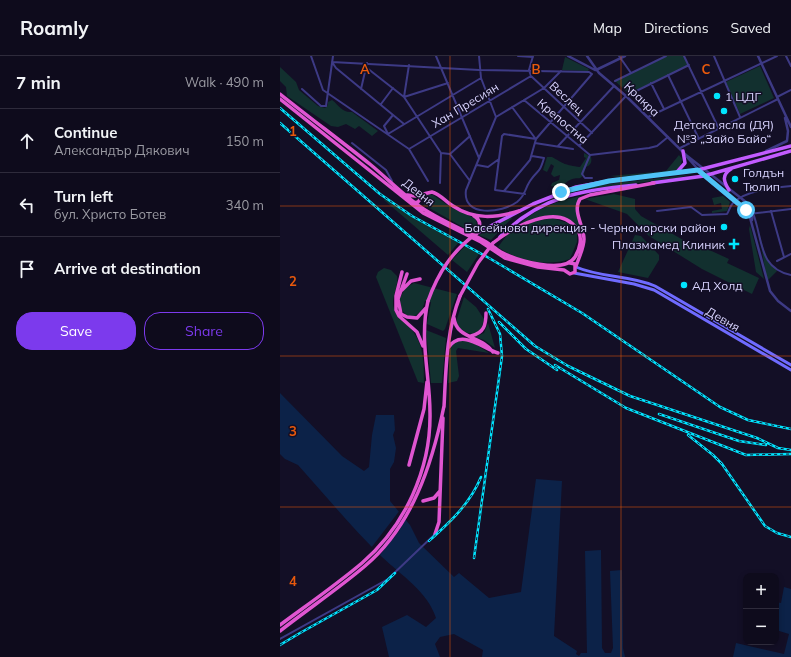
<!DOCTYPE html>
<html lang="en">
<head>
<meta charset="utf-8">
<style>
	:root { --surface:#0e0b1c; --page:#171425; --text:#f1f3f6; --muted:#9b9ba3; --line:#2e2b3b; --accent:#7c3aed }
	body { margin:0; font-family:Mulish,sans-serif; background:var(--page); color:var(--text) }
	.controls { position:absolute; right:12px; bottom:12px; display:grid; overflow:hidden; border-radius:8px; box-shadow:0 2px 6px #0003 }
	.controls button { width:36px; height:36px; display:grid; place-items:center; padding:0; border:0; border-bottom:1px solid var(--line); background:var(--surface); color:var(--text); font:20px sans-serif }
	.stop { position:absolute; width:12px; height:12px; margin:-9px; border:3px solid #4fc3f7; border-radius:50%; background:#fff }
	.stop.end { background:#4fc3f7; border-color:#fff; box-shadow:0 1px 4px #0008 }
	.list { margin:0; padding:0; list-style:none }
	h2 { display:flex; justify-content:space-between; align-items:center; height:52px; margin:0; padding:0 16px; font-size:17px }
	h2 small { font-size:13px; font-weight:400; color:var(--muted) }
	.list li { display:grid; grid-template-columns:26px 1fr auto; gap:12px; align-items:center; box-sizing:border-box; height:64px; padding:0 16px; border-top:1px solid var(--line) }
	.list b { display:block; font-size:15px; white-space:nowrap }
	.list p { margin:0; font-size:13px; white-space:nowrap; color:var(--muted) }
	.list em { font-size:13px; font-style:normal; color:var(--muted) }
	.actions { display:flex; gap:8px; padding:12px 16px }
	.actions a { flex:1; padding:9px 0; border:1px solid var(--accent); border-radius:16px; text-align:center; font-size:14px; color:var(--accent) }
	.actions .main { background:var(--accent); color:#fff }
	.icon { flex:none; width:22px; height:22px; fill:none; stroke:currentColor; stroke-width:2; stroke-linecap:round; stroke-linejoin:round }
	.map { position:relative; flex:none; width:511px; height:601px; overflow:hidden }
	header { display:flex; align-items:center; gap:24px; box-sizing:border-box; height:56px; padding:0 20px; background:var(--surface); border-bottom:1px solid var(--line) }
	header strong { font-size:19px }
	nav { display:flex; gap:22px; margin-inline-start:auto; font-size:14px }
	main { display:flex }
	aside { flex:1; background:var(--surface) }
	.map>svg:first-child { display:block }
	.green { fill:#12302f }
	.water { fill:#0c2248 }
	.pier { fill:#130f26 }
	.lines { fill:none; stroke-linecap:round; stroke-linejoin:round }
	.minor { stroke:#3d3a85; stroke-width:2 }
	.tertiary { stroke:#3d3a85; stroke-width:2.5 }
	.secondary { stroke:#6f6bff; stroke-width:3 }
	.primary { stroke:#c25bff; stroke-width:3.5 }
	.trunk { stroke:#e055d1; stroke-width:3.5 }
	.rail-casing { stroke:#00e5ff; stroke-width:2.5 }
	.rail { stroke:#130f26; stroke-width:1; stroke-dasharray:3; stroke-linecap:butt }
	.trunk-bridge { stroke:#e055d1; stroke-width:3.5 }
	.route { stroke:#4fc3f7; stroke-width:5 }
	.grid { fill:none; stroke:#e8590c; stroke-width:1; stroke-opacity:0.55 }
	.poi-dot { fill:#00e5ff; stroke:#130f26; stroke-width:1.5 }
	.labels { text-anchor:middle; dominant-baseline:central; stroke-width:3; stroke-linejoin:round; paint-order:stroke }
	.poi-label { font-size:12px; fill:#d9d4ff; stroke:#130f26; text-anchor:start }
	.street-label { font-size:12px; fill:#d9d4ff; stroke:#130f26 }
	.grid-label { font-size:13px; text-anchor:middle; font-weight:bold; fill:#e8590c; stroke:#130f26; stroke-width:3; stroke-linejoin:round; paint-order:stroke }
</style>
</head>
<body>
<header>
<strong>Roamly</strong>
<nav><a>Map</a><a>Directions</a><a>Saved</a></nav>
</header>
<main>
<aside>
<h2>7 min<small>Walk · 490 m</small></h2>
<ul class="list">
<li><svg class="icon" aria-label="ahead" viewBox="0 0 24 24"><path d="M12 20V5M6 11l6-6 6 6"/></svg><div><b>Continue</b><p>Александър Дякович</p></div><em>150 m</em></li>
<li><svg class="icon" aria-label="left" viewBox="0 0 24 24"><path d="M17 20v-9H6M10 6l-5 5 5 5"/></svg><div><b>Turn left</b><p>бул. Христо Ботев</p></div><em>340 m</em></li>
<li><svg class="icon" aria-label="arrive" viewBox="0 0 24 24"><path d="M6 21V4h12l-3 4 3 4H6"/></svg><div><b>Arrive at destination</b></div></li>
</ul>
<div class="actions"><a class="main">Save</a><a>Share</a></div>
</aside>
<div class="map">
<svg width="511" height="601" viewBox="0 0 511 601">
	<rect width="100%" height="100%" fill="#130f26"/>
	<path class="green" d="M387,0H404L408,9L349,38L335,25Z
		M285,1L309,13L308,15L282,14Z
		M480,10L494,42L460,58L446,26Z
		M0,11L16,26L19,34L38,50L45,52L48,49V46L52,44C59,49 62,57 72,56L98,75L92,80L79,70L75,73L66,68L58,71L51,70L7,40L6,31L0,25Z
		M304,97L311,101C312,106 311,109 306,111C301,129 299,118 288,125C285,127 283,130 280,132L271,130L272,127L279,124L280,119L274,121L271,118L274,110L271,108L267,116L263,114L267,101H272C284,108 285,109 300,111L306,102L304,101Z
		M399,99L402,103L401,109L395,115L338,121L330,120L386,115Z
		M412,118L397,122L300,134L275,141L252,153C301,124 357,127 412,118Z
		M147,138L153,139L172,152L196,163L197,170L195,174L191,176L188,174L144,149L143,145Z
		M334,138L355,143V153L361,160L419,193L425,192L449,203L447,207L479,222L472,238L422,213L369,180L347,158L305,143Z
		M301,140L296,148L303,181L296,169L285,161L270,159L260,161L241,167C256,152 281,144 301,140Z
		M443,140L450,146L447,155L432,157V155L442,153L441,147L434,149L432,142Z
		M105,143L130,160L179,186L168,199L104,144Z
		M231,161L232,162L211,184L199,179Z
		M272,162L288,167L297,177V186L290,203C268,211 237,205 218,191L227,179L253,166Z
		M470,169L484,223L476,216L469,173Z
		M479,177L487,204L497,215L487,225Z
		M355,179L361,180L379,199V204L368,222L338,216Z
		M185,190L199,198L187,216L172,204Z
		M104,212L111,214L117,220C119,231 110,242 114,253C117,262 124,266 130,272C144,287 144,307 144,327L138,326L96,221L98,216Z
		M134,227L177,238L165,273L163,275L147,268L151,246L145,245L142,254L135,260H127L121,253L120,242L125,232Z
		M184,241L196,251L204,263L201,274L194,278L182,276L176,266Z
		M208,267L215,292L204,284L195,281L204,277Z
		M146,274L166,282L162,327H151Z
		M182,284L195,288L209,297L178,292L176,295L179,320L177,325L168,327L170,293L174,287Z"/>
	<path class="water" d="M0,337L62,400L84,415L89,411L92,379L96,359H114L115,374L113,379L116,392L114,406L110,413V445L130,469L139,487L174,521L179,517L209,542L241,536L256,423L282,425L274,580L297,595L296,598L299,600L301,597H307L305,495L321,494L322,592L325,597H331L333,592L330,515L342,514L343,592L345,601H202L203,594L174,578L160,581L155,588L160,601H109L102,571L127,559L146,571L156,562C148,536 121,519 102,501C73,473 46,440 18,409L5,403L0,398Z
		M504,531L511,533V601H453L456,587L504,598L509,578L496,574V546L501,547Z"/>
	<path class="pier" d="M120,454L126,462L119,475L99,500L91,492Z"/>
	<g class="lines">
		<path class="minor" d="M31,0L43,34L129,93L148,125
			M156,0L199,102
			M199,0L201,22L216,61
			M238,0L253,1
			M339,0L351,17
			M404,0L438,71
			M434,0L460,61
			M506,0L511,10
			M52,6L199,14L309,16L312,18L256,83L250,104L224,135
			M52,6L56,12L124,68
			M129,9L124,41L168,27
			M87,12L124,41L161,97L170,98L190,125
			M388,19L418,81
			M251,20L312,77
			M251,20L249,14L253,0
			M335,25L386,0
			M371,27L384,53
			M22,33L41,50H46L53,0
			M81,33L87,7
			M497,41L511,34
			M244,44L310,99
			M101,48L113,32
			M232,51L255,82
			M368,61L497,0
			M104,70L108,78L201,22
			M104,70L113,59
			M72,87L106,114L112,125
			M255,87L293,93
			M278,90L334,30
			M299,90L346,40L409,9
			M400,92L498,43
			M129,93L251,20
			M170,98L190,80
			M310,99L369,92L377,90L388,81
			M310,99L302,118L305,122H312
			M252,100L264,102C259,119 258,113 250,125C244,134 246,139 237,146C222,157 182,162 186,134L216,61L264,32L281,15
			M219,103L215,134L245,138
			M197,109L208,111L219,103L222,80L224,78L256,83
			M160,127L161,97
			M377,155L411,151L422,159L447,158C449,155 450,150 453,147C466,134 494,132 511,130
			M491,155L504,201
			M473,157C483,183 478,212 511,219
			M469,158L511,153
			M497,205L511,198
			M0,583L108,523L155,478"/>
		<path class="tertiary" d="M288,0L315,14
			M307,0L319,17L346,40L406,99L466,146L473,157L472,164
			M478,0L511,71
			M316,14L345,0
			M486,95L507,85L508,75L505,62
			M407,101L424,120L469,158L490,235L498,245L511,255"/>
		<path class="secondary" d="M296,211C321,222 350,219 375,230L511,309
			M294,217L354,228L374,234L511,314"/>
		<path class="primary" d="M397,116L405,107L403,95
			M372,127L424,120L511,95
			M449,134C444,126 441,119 451,113
			M197,177L253,148L296,131L329,125L418,114L511,90
			M220,181C260,140 302,134 356,129"/>
		<path class="trunk" d="M0,38C30,62 61,85 91,109C108,123 124,140 142,152C160,164 181,173 201,183C208,186 214,192 221,196C236,204 284,219 295,201C300,193 303,181 297,173C278,145 232,172 213,187
			M0,43L143,157L201,186L225,202L258,211L284,214L290,218L295,216V208L290,207
			M127,139L135,140L152,136C160,138 166,146 173,150C194,164 216,162 239,155
			M134,147L138,146L144,138
			M194,160C201,164 201,170 197,177
			M296,210C299,201 304,192 304,183C304,170 292,155 300,143L310,139L374,127
			M122,216L116,240V254L119,260L137,276L143,290
			M127,218L118,243L121,258L127,261L137,262L146,252
			M122,234L131,225L140,223
			M174,262C176,283 202,280 213,296
			M191,280C204,277 206,269 206,257
			M168,292C181,272 202,292 218,297
			M164,351C166,314 166,276 180,240
			M129,409L144,353L147,326
			M143,445L154,442L160,435
			M155,478L159,466L163,362
			M0,569C27,549 56,529 82,507C125,470 151,413 150,357C150,319 139,283 148,245
			M0,575C28,553 58,533 85,510C132,470 152,409 164,350"/>
		<g class="rail-casing">
			<path id="rail" d="M0,52L100,138L132,160L209,202L302,257L440,351L468,364L511,373
				M0,67L255,290L288,310L350,340L477,382L498,392L511,394
				M219,266L246,293L277,314
				M275,309L346,352L466,399L511,398
				M379,358L459,385L486,389
				M408,379L433,399L442,408L485,470L497,477L511,481
				M149,485C170,466 190,448 201,421
				M194,502L222,300L220,278L208,253
				M0,589L20,577L97,534L115,517"/>
		</g>
		<use href="#rail" class="rail"/>
		<path class="trunk-bridge" d="M180,240L198,207L213,187
			M148,245C158,217 172,195 197,177"/>
	</g>
	<g class="lines">
		<path class="route" d="M281,136L329,125L418,114L466,154"/>
	</g>
	<path class="grid" d="M170,0V601M341,0V601M0,150H511M0,300H511M0,451H511"/>
	<g class="poi-dot">
		<circle cx="437" cy="40" r="4"/>
		<circle cx="444" cy="55" r="4"/>
		<circle cx="455" cy="123" r="4"/>
		<circle cx="444" cy="171" r="4"/>
		<path d="M452 182h4v4h4v4h-4v4h-4v-4h-4v-4h4z"/>
		<circle cx="404" cy="229" r="4"/>
	</g>
	<g class="labels">
		<g class="poi-label">
			<text x="445" y="40">1 ЦДГ</text>
			<text x="444" y="68" text-anchor="middle">Детска ясла (ДЯ)<tspan x="444" dy="14">№3 „Зайо Байо“</tspan></text>
			<text x="463" y="116">Голдън<tspan x="463" dy="14">Тюлип</tspan></text>
			<text x="436" y="171" text-anchor="end">Басейнова дирекция - Черноморски район</text>
			<text x="445" y="188" text-anchor="end">Плазмамед Клиник</text>
			<text x="412" y="229">АД Холд</text>
		</g>
		<g class="street-label">
			<text transform="translate(287 42) rotate(43)">Веслец</text>
			<text transform="translate(362 43) rotate(44)">Кракра</text>
			<text transform="translate(185 49) rotate(-31)">Хан Пресиян</text>
			<text transform="translate(283 65) rotate(40)">Крепостна</text>
			<text transform="translate(139 136) rotate(38)">Девня</text>
			<text transform="translate(443 263) rotate(30)">Девня</text>
		</g>
	</g>
	<g class="grid-label">
		<text x="85" y="18">A</text>
		<text x="256" y="18">B</text>
		<text x="426" y="18">C</text>
		<text x="13" y="80">1</text>
		<text x="13" y="230">2</text>
		<text x="13" y="380">3</text>
		<text x="13" y="530">4</text>
	</g>
</svg>
<div class="controls">
<button>+</button>
<button>−</button>
</div>
<div class="stop" style="left:466px;top:154px"></div>
<div class="stop end" style="left:281px;top:136px"></div>
</div>
</main>
</body>
</html>
